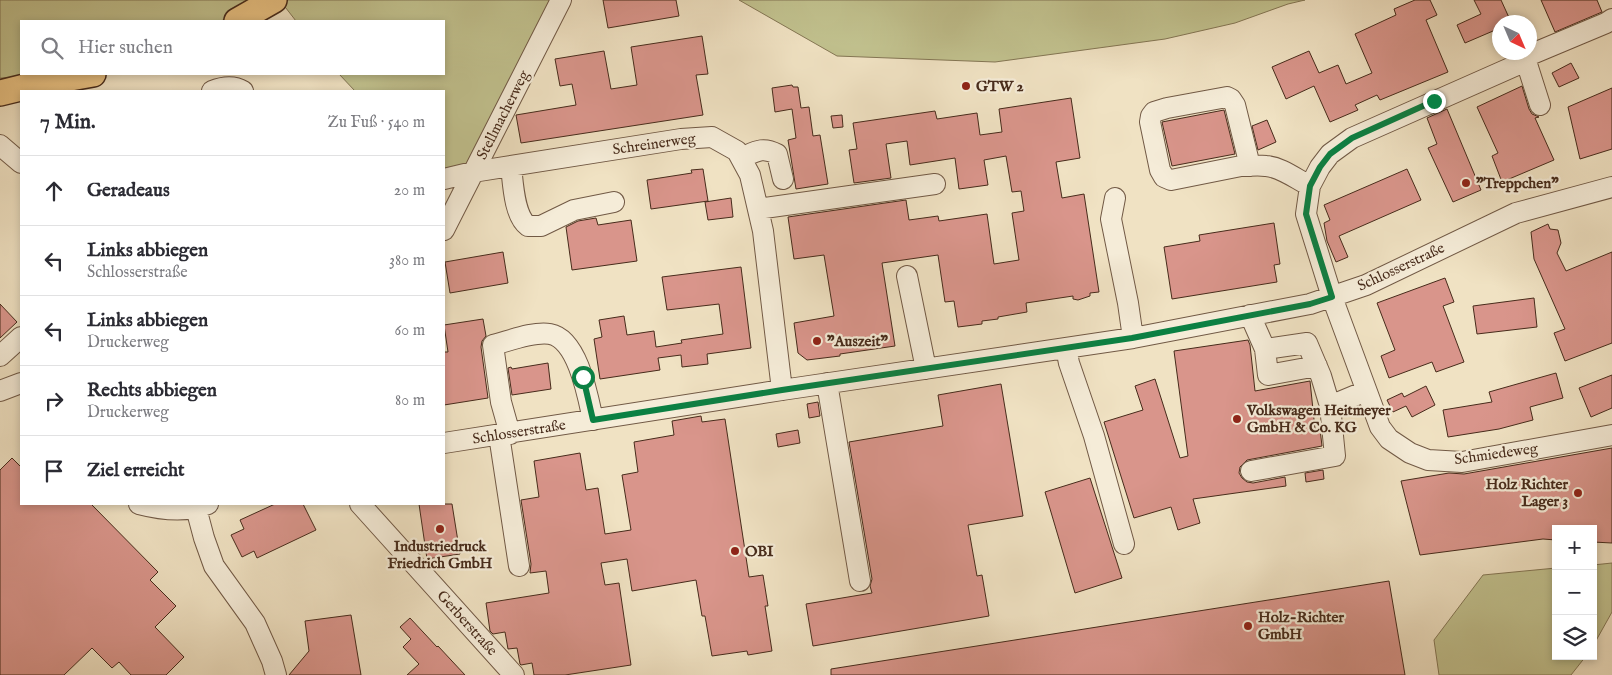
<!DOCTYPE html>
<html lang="de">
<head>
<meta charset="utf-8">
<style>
	:root { --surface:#fff; --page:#f2f2f3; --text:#2b2b33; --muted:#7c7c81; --line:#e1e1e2 }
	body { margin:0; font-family:"IM FELL English",serif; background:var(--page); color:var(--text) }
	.controls { position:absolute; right:15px; bottom:15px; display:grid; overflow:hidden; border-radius:0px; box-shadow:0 2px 8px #0003 }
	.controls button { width:45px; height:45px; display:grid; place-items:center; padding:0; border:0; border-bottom:1px solid var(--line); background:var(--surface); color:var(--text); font:25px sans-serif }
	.compass { position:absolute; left:1492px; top:15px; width:45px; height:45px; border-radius:50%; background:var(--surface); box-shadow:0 2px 8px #0003; rotate:136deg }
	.stop { position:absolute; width:15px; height:15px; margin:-11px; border:4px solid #0b8043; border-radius:50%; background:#fff }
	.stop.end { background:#0b8043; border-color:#fff; box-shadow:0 1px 5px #0008 }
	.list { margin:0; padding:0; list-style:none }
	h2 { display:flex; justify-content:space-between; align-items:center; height:65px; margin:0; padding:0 20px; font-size:21px }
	h2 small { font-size:16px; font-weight:400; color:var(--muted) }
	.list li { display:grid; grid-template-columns:32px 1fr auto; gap:15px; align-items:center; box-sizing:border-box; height:70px; padding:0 20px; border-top:1px solid var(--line) }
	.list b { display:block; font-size:19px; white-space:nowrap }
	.list p { margin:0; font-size:16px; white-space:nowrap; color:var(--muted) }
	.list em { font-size:16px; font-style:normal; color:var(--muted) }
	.icon { flex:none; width:28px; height:28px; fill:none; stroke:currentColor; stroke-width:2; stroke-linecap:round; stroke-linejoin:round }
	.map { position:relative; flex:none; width:1612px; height:675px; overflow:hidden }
	.search { position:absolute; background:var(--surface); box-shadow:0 2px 8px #0003; left:20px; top:20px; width:425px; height:55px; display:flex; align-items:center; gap:12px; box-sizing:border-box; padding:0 18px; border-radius:0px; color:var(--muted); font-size:19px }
	.panel { position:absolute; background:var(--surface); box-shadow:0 2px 8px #0003; left:20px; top:90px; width:425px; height:415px; border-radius:0px }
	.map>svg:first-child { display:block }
	.green { fill:#c1c18e; stroke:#847654 }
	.building { fill:#d9958b; stroke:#472b1b }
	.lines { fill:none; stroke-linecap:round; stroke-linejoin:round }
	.minor-casing { stroke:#715945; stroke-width:22 }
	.major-casing { stroke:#472b1b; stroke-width:28 }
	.minor { stroke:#f5ecd8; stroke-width:20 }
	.major { stroke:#e8c182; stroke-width:25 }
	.route { stroke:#0b8043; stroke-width:6 }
	.poi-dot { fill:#8f2418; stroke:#f5ecd8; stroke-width:2 }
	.labels { text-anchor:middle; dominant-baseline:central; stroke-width:4.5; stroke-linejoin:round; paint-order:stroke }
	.poi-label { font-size:15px; font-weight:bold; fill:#472b1b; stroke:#f5ecd8; text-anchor:start }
	.street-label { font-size:15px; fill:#472b1b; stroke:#f5ecd8 }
</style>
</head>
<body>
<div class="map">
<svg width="1612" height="675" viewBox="0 0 1612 675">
	<rect width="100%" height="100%" fill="#f0e2c3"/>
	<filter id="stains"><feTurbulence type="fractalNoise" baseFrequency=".004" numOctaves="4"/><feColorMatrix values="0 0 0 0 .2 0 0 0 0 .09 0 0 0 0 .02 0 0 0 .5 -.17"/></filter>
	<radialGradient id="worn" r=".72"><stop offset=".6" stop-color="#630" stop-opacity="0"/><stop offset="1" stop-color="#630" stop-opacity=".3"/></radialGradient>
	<path class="green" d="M0,0H260L245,10L221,21H21V74H39L5,78H0Z
		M287,0H558L473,164L444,171V91H355L339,74H444V21H296L282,3Z
		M739,0H1305L1288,4L1235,23L1165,39L995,62L837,56Z
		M1612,563V612L1593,646V565Z
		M1556,568V656H1586L1571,675H1439L1434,640L1483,575Z"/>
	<path class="building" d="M603,0H676L679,16L608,28Z
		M1415,0H1430L1437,15L1426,20L1448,72L1380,100L1377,95L1355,105L1358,110L1330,122L1314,86L1286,99L1272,67L1309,51L1319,73L1338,65L1346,84L1372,73L1355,34L1396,15L1394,9Z
		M1474,0H1501L1511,22H1500V28L1465,43L1457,25L1481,14Z
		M1541,0H1597L1602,12L1555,32Z
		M702,36L708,74L696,75L703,115L521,143L516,115L576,105L572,84L560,86L555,59L604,51L611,89L637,85L631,47Z
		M1571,63L1579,78L1559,87L1552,73Z
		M792,85L793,87H798L801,108L809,107L813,136L820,135L828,184L796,189L788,140L796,138L792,109L775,112L772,88Z
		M1522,86L1529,109L1532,114L1539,117L1535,118L1554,160L1502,182L1492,156L1498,153L1477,107Z
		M1612,88V149L1580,159L1568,107Z
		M1071,98L1080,158L1056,162L1062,198L1084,194L1099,292L1090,293V296L1078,300L1073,299V296L1026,303L1027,312L998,317V319L982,321V324L958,327L954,301L945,302L938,255L882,263L895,346L840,354V356L807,360L798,353L794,323L834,316L824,255L794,259L788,217L906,200L909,220L938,216L939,221L987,214L994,264L1019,260L1012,213L1024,211L1021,191L1012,192L1006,156L984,160L988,185L959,189L955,158L910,165L907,141L886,144L891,178L854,183L849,150L857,149L853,123L935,111L937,119L977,113L980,135L1002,132L999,109Z
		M1447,109L1481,190L1453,202L1428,148L1437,144L1427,118Z
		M1224,110L1235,154L1172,166L1162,122Z
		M842,115L843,127L833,128L831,116Z
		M1267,120L1276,142L1258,150L1252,126Z
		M703,169L708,201L651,209L647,180L692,173L691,170Z
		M1407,169L1421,200L1339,236L1348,257L1336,262L1327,241L1324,223L1330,220L1324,205Z
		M731,198L733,217L708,220L705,202Z
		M596,218L598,225L631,220L637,261L572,270L566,227L578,221Z
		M1274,223L1280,264L1274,265L1277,282L1172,299L1164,247L1200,241L1199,235Z
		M1548,224L1550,229L1558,230L1561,243L1557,253L1566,271L1612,252V343L1565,361L1554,333L1565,329L1534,259L1531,232Z
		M503,252L508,283L450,293L445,262Z
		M741,267L751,348L707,354L708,364L682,367L681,355L658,358L660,370L600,379L594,339L602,337L599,320L624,316L627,335L654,331L656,347L682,343L681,340L723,334L719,304L667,310L662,277Z
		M1445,278L1454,302L1443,306L1464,362L1436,372L1432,362L1389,378L1381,356L1395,350L1377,303Z
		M1534,298L1537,327L1477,334L1473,306Z
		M0,304L17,322L0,338Z
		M483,319L486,336L482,341L481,347L488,398L444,405V352H448L444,325Z
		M1248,340L1250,345L1255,391L1310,381L1315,429H1320L1322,446L1247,460L1240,467L1239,473L1242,478L1247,482L1253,483L1285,477L1286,486L1193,499L1200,523L1178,530L1171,507L1134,518L1104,422L1143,410L1135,386L1155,379L1180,458L1188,456L1174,351Z
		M548,363L551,389L512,395L508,368L511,367L512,369Z
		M1556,373L1563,398L1530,407L1533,420L1499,429L1448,437L1443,410L1492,402L1489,392Z
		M1612,375V408L1591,417L1579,388Z
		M1001,384L1023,516L968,525L977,576L982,575L989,616L813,646L806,604L872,593L870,586L872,579L849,442L943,426L938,395Z
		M1426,386L1435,405L1412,417L1406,406L1393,412L1387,400L1402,393L1404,397Z
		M818,402L820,416L809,418L807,404Z
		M701,416L702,422L725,419L749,577L763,575L768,606H765L772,651L748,655L747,651L712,656L705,616H702L696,580L632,591L627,559L601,563L605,585L619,583L631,665L565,675H534L532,663L521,665L520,664L517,648L508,649L505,632L493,634L490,631L486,603L549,593L546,571L530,573L531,564L521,500L539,497L534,461L580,453L586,490L598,488L605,534L631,530L622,475L638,472L634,442L674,435L672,421Z
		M798,430L800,443L778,447L776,434Z
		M1612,448V543L1593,542V529H1556V540L1543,539L1420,555L1401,481L1449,473L1464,474Z
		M12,458L21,467V504H91L158,572L150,580L176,606L155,627L184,657L166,675H131L119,662L112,668L92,648L64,675H0V470Z
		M1323,470L1324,479L1306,482L1305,473Z
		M1090,478L1122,578L1075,593L1045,492Z
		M275,504H303L316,530L257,558L254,551L242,557L231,535L244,529L240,520Z
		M419,504H452L460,554L427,559Z
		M1389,581L1405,675H831V669Z
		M351,615L361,675H289L309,651L305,621Z
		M410,618L437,647L438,646L465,675H407L419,664L403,647L411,639L400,627Z"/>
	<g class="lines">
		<g class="minor-casing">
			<path id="minor" d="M1612,19L1606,23L1532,54L1526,61L1352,138L1330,154L1320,167L1310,186L1306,214L1332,297L1380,427L1389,439L1410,453L1428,460L1462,462L1612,435
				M1526,61L1540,105
				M212,91C222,87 233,85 243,91
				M0,145L21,163
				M741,158C755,152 762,146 777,154L783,179
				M511,166C513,183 514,216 528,226H541L574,210L614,202
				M1250,166L1235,105L1231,99L1227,97L1167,108L1154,112L1151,116L1150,122L1160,170L1164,177L1171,180L1241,166C1249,166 1258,165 1266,166C1281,167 1296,179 1310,186
				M444,179L473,172L681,139L712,137L737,151L750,175L763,231L782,390
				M1115,198L1111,219L1128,303L1133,338
				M758,209L935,184
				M444,230L561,0
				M907,276L926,369
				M1250,315L1265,349L1307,343L1321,376L1330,406
				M1066,348L1069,363L1094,436L1124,544
				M1265,349L1268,375L1317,366
				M0,356L21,337
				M827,383L860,581
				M0,391L21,383
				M510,434L501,402L493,345C509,341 534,331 550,334C578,339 588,397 593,420
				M499,435L519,566
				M444,443L782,390L1133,338L1310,304L1366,285L1516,213L1612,187
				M1251,471L1335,456L1330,406L1366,391
				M139,504C162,510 186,513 208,504
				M360,504L514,675
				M196,508L204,538L214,566L255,623L272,661L276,675"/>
		</g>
		<g class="major-casing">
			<path id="major" d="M237,21L274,0
				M0,93L37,84L93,74"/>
		</g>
		<use href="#minor" class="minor"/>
		<use href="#major" class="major"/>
	</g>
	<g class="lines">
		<path class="route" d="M583,377L593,420L782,390L1132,338L1310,304L1332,297L1306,214L1310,186L1320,167L1330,154L1352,138L1434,101"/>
	</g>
	<g class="poi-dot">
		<circle cx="966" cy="86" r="5"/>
		<circle cx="1466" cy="183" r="5"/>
		<circle cx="817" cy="341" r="5"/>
		<circle cx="1237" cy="419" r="5"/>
		<circle cx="1578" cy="493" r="5"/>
		<circle cx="440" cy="529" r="5"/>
		<circle cx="735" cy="551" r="5"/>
		<circle cx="1248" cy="626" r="5"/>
	</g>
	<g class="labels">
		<g class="poi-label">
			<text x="976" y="86">GTW 2</text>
			<text x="1476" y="183">"Treppchen"</text>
			<text x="827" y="341">"Auszeit"</text>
			<text x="1247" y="410">Volkswagen Heitmeyer<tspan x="1247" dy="17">GmbH &amp; Co. KG</tspan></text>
			<text x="1568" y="484" text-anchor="end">Holz Richter<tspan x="1568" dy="17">Lager 3</tspan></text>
			<text x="440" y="546" text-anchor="middle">Industriedruck<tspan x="440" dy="17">Friedrich GmbH</tspan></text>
			<text x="745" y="551">OBI</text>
			<text x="1258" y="617">Holz-Richter<tspan x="1258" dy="17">GmbH</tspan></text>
		</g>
		<g class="street-label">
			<text transform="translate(503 115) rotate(-63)">Stellmacherweg</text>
			<text transform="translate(654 144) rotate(-8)">Schreinerweg</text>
			<text transform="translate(1401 267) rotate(-25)">Schlosserstraße</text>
			<text transform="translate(519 432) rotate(-9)">Schlosserstraße</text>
			<text transform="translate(1496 454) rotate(-8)">Schmiedeweg</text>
			<text transform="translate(467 623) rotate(48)">Gerberstraße</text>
		</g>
	</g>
	<rect width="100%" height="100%" filter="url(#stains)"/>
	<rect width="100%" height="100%" fill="url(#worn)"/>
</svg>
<div class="controls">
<button>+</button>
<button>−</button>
<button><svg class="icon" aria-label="layers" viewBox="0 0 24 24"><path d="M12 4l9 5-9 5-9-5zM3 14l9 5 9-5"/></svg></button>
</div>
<svg class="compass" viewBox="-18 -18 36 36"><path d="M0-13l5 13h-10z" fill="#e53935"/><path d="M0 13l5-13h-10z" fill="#7c7c81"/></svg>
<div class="stop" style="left:583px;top:377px"></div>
<div class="stop end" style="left:1434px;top:101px"></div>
<div class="search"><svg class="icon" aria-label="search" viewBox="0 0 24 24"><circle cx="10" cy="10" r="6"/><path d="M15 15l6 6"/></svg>Hier suchen</div>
<section class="panel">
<h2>7 Min.<small>Zu Fuß · 540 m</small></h2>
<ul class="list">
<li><svg class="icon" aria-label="ahead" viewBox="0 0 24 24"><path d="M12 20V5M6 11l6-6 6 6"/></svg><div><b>Geradeaus</b></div><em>20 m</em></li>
<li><svg class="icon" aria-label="left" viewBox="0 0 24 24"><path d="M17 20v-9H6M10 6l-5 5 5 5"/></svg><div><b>Links abbiegen</b><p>Schlosserstraße</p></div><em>380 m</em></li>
<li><svg class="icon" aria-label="left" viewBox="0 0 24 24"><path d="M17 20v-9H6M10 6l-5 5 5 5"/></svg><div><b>Links abbiegen</b><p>Druckerweg</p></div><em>60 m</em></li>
<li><svg class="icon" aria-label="right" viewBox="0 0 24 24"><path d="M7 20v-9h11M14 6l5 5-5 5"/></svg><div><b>Rechts abbiegen</b><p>Druckerweg</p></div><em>80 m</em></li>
<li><svg class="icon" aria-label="arrive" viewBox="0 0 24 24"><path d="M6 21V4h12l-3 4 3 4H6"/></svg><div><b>Ziel erreicht</b></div></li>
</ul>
</section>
</div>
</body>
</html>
